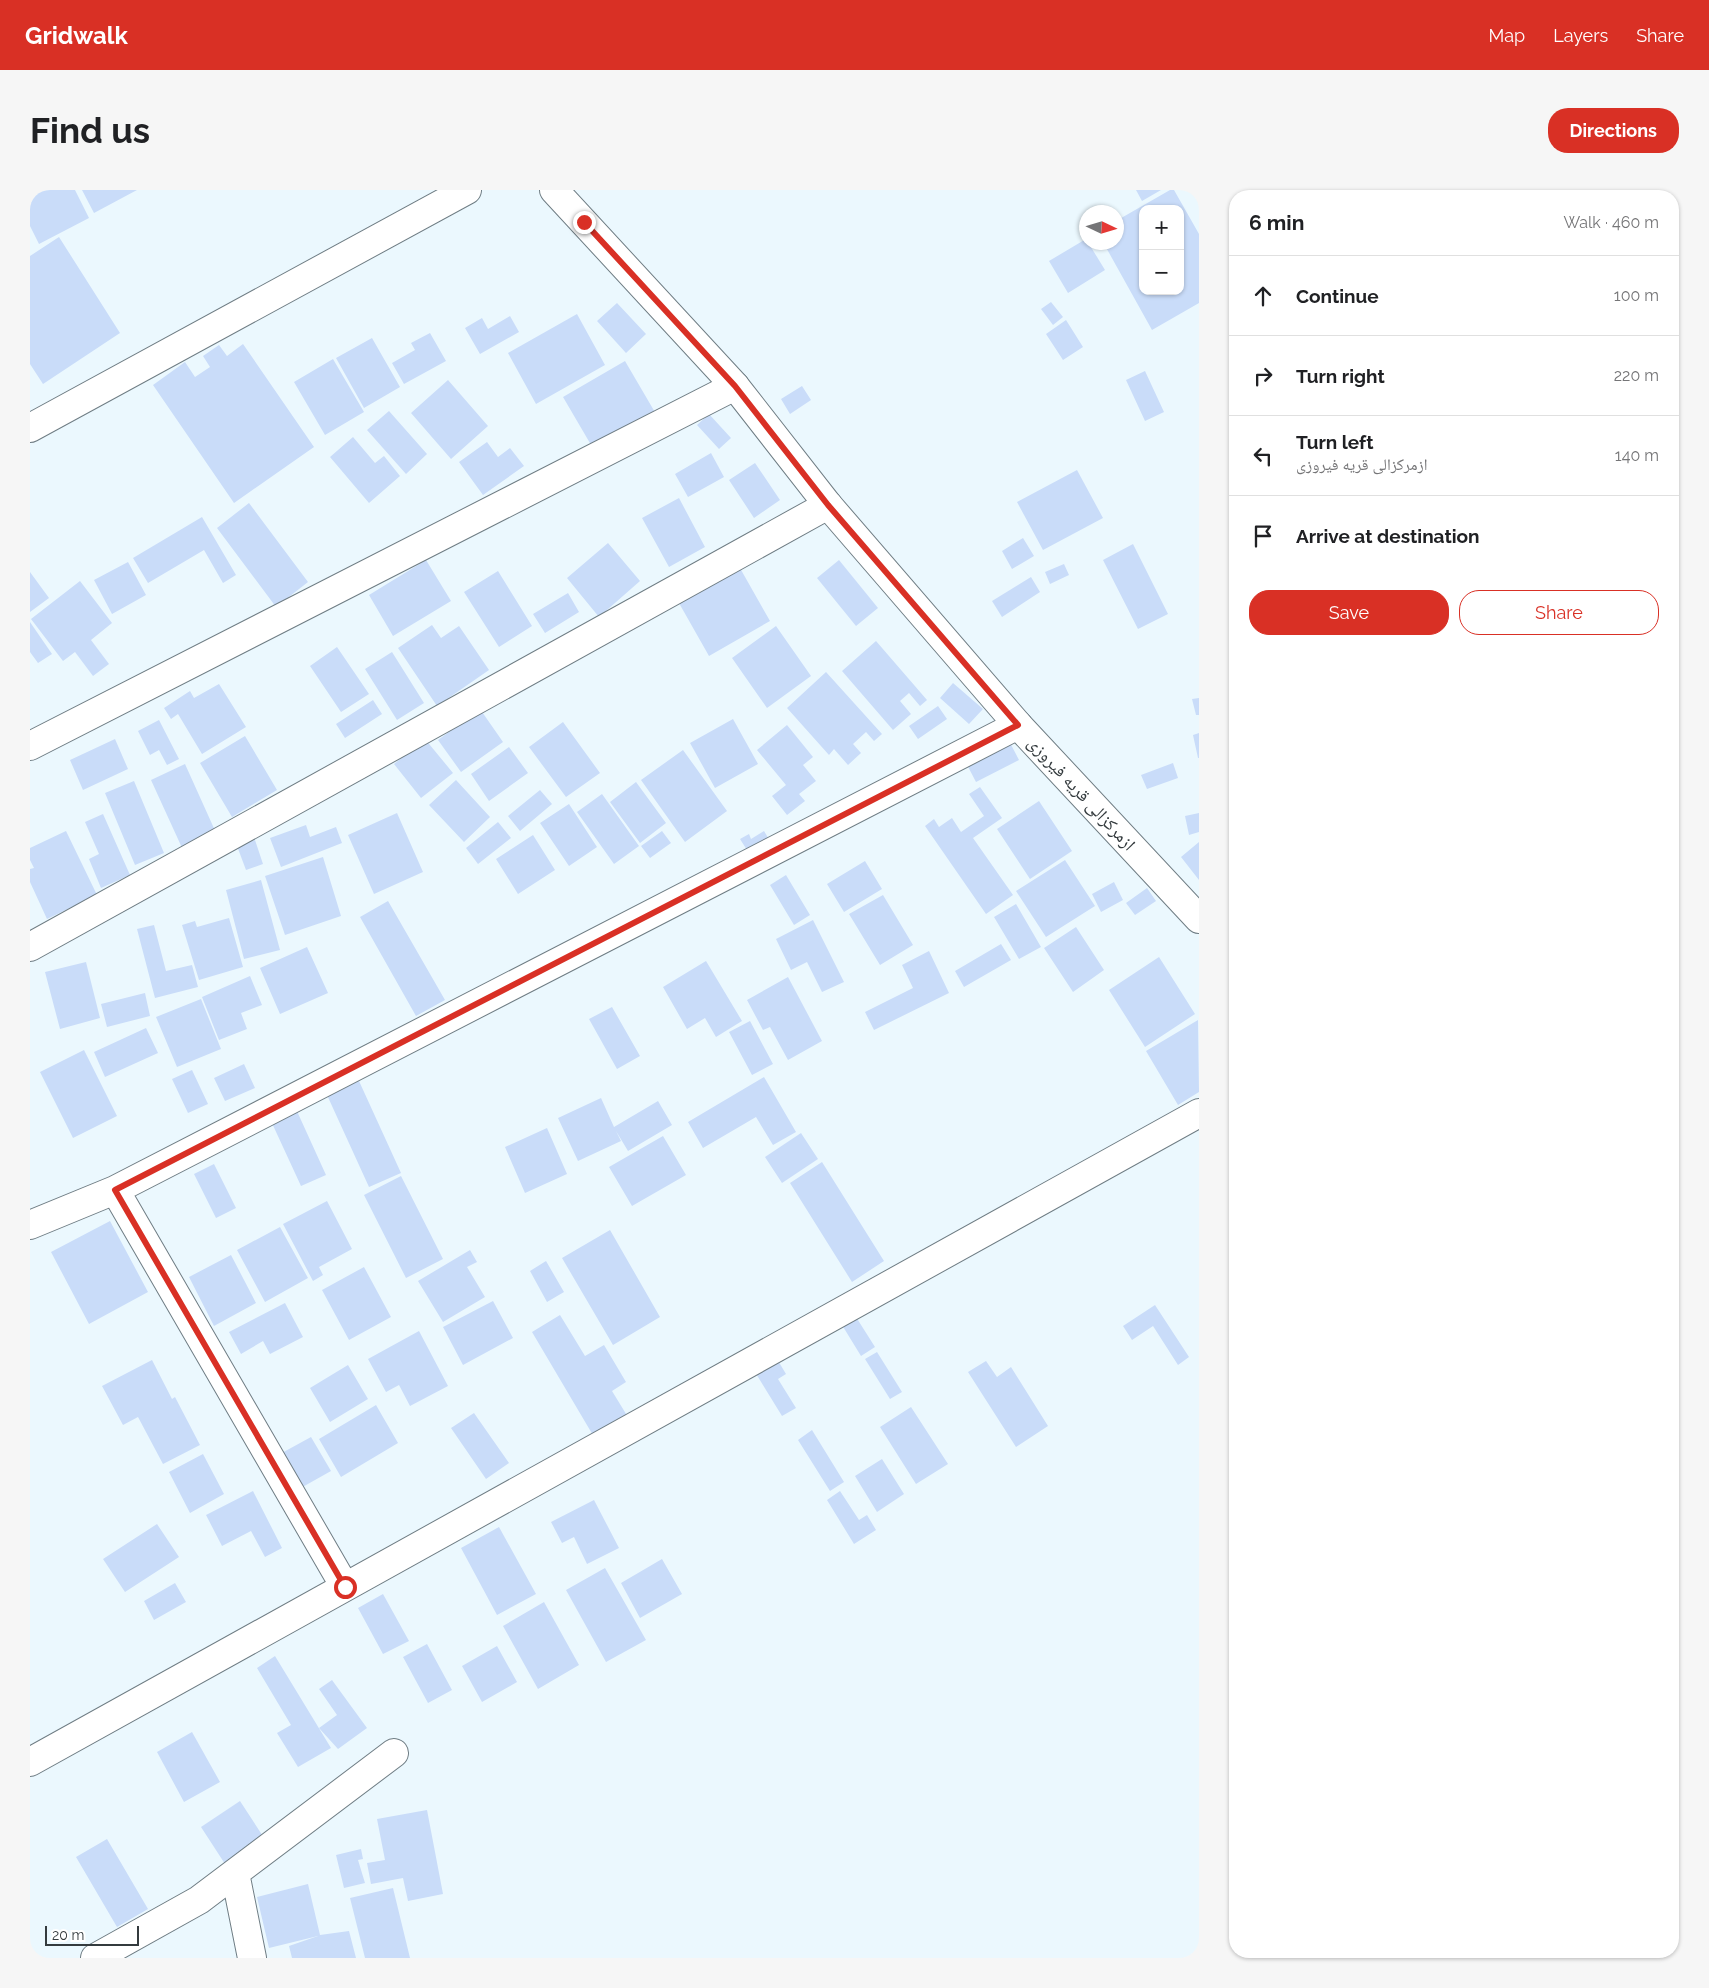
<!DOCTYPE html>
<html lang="en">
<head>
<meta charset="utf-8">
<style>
	:root { --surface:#fff; --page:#f6f6f6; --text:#202124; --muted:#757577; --line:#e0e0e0; --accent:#d93025 }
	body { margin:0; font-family:Raleway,"Noto Naskh Arabic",sans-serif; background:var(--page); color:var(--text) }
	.controls { position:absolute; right:15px; top:15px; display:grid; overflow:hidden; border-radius:10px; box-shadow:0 1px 4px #0004 }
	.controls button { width:45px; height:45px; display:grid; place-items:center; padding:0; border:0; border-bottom:1px solid var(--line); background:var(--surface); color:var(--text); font:25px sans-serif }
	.compass { position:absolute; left:1049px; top:15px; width:45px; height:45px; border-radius:50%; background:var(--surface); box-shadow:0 1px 4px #0004; rotate:94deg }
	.scale { position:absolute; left:15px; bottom:12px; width:94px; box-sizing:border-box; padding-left:5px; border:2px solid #343b3e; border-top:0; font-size:14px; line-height:18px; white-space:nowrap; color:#343b3e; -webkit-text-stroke:4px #fff; paint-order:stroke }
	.stop { position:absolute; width:15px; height:15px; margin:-11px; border:4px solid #d93025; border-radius:50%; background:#fff }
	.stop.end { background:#d93025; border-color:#fff; box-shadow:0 1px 5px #0008 }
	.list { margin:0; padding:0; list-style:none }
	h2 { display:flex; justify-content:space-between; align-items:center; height:65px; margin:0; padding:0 20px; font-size:21px }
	h2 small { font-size:16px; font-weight:400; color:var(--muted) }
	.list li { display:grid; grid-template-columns:32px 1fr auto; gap:15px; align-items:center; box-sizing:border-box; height:80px; padding:0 20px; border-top:1px solid var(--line) }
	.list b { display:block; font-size:19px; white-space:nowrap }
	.list p { margin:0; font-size:16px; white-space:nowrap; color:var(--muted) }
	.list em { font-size:16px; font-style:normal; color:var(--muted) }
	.actions { display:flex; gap:10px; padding:15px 20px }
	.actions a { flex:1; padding:11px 0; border:1px solid var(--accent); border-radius:20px; text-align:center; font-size:18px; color:var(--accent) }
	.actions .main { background:var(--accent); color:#fff }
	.icon { flex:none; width:28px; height:28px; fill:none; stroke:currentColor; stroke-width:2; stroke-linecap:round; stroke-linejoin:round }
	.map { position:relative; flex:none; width:1169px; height:1768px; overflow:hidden; border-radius:20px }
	header { display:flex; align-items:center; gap:30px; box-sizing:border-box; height:70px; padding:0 25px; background:var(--accent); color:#fff }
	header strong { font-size:24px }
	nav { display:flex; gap:28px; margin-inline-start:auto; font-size:18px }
	.intro { display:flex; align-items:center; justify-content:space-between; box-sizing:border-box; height:120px; padding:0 30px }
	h1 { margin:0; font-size:35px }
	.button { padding:12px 22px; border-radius:20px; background:var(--accent); color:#fff; font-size:18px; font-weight:700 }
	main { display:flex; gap:30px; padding:0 30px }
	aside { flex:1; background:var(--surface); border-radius:20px; box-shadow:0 1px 4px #0004 }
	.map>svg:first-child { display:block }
	.building { fill:#c9dcf9; fill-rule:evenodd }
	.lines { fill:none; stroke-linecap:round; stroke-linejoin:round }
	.minor-casing { stroke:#6f7d84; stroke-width:30 }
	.secondary-casing { stroke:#6f7d84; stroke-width:30 }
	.minor { stroke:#fff; stroke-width:28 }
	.secondary { stroke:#fff; stroke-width:28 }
	.route { stroke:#d93025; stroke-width:6 }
	.labels { text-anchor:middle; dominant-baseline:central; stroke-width:4; stroke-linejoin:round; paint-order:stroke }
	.street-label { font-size:18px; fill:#343b3e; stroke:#fff }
</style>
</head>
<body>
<header>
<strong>Gridwalk</strong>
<nav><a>Map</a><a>Layers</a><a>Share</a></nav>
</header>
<div class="intro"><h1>Find us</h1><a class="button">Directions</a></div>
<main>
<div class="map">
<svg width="1169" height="1768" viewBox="0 0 1169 1768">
	<rect width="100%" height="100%" fill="#ebf8fe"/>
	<path class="building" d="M0,0H45L59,28L9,54L0,36Z
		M52,0H107L64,23Z
		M1106,0H1131L1112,11Z
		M1140,0H1144L1169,44V113L1122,140L1073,52H1086V31ZM1113,19H1150V101H1113Z
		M29,47L90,143L13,194L0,174V66Z
		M1056,49L1075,80L1038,103L1019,71Z
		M1021,112L1033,127L1023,135L1011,119Z
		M587,113L616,144L596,163L567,131Z
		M547,124L575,175L506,214L478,163Z
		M480,126L489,142L450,164L435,138L452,128L458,139Z
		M1036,130L1053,157L1033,170L1016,144Z
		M400,143L416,171L374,194L362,173L385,160L381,153Z
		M342,148L370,197L334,218L306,168Z
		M213,154L284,257L204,313L123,195L155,172L165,187L180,177L173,166L189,155L197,166Z
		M303,169L334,222L295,245L264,192Z
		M595,171L626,224L564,260L533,207Z
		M1115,181L1134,222L1115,231L1096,190Z
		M418,190L458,236L421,269L381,223Z
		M772,196L781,210L760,224L751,209Z
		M359,221L397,264L376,284L337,240Z
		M679,224L701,248L689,259L667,235Z
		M323,247L345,273L354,266L370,286L339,313L300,267Z
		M457,252L468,267L480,258L494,276L453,305L429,272Z
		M681,263L694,287L658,307L645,284Z
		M725,273L750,310L724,328L699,290Z
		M1047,280L1073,328L1013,360L987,312Z
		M649,308L675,357L639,377L612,328Z
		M219,313L278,392L246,417L187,338Z
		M172,327L206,385L193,393L174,360L118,393L103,368Z
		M993,348L1004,366L982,379L972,361Z
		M578,353L610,391L569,427L537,388Z
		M1103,354L1138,424L1108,439L1073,370Z
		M396,370L421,411L363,446L339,405Z
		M809,370L848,418L826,436L787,388Z
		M706,371L740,431L679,466L645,406Z
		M98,372L116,405L82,424L64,390Z
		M1034,374L1039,385L1020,394L1015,382Z
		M468,381L502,436L469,457L434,402Z
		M0,382L19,408L0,422Z
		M1001,387L1010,402L972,427L962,411Z
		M50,391L82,433L61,450L79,474L63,486L45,462L33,471L1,429Z
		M538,403L549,422L515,443L503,424Z
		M0,432L22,464L8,473L0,462Z
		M402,435L411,448L429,436L459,480L407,516L368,458Z
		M746,436L781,486L737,518L702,468Z
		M846,451L897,510L890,516L879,503L870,511L881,524L863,540L812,481Z
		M307,457L339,504L311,522L280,476Z
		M362,462L394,513L367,530L335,479Z
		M796,482L852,544L844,551L836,542L823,554L831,563L818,575L804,559L799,565L757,518Z
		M923,493L953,519L939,534L910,508Z
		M189,494L216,537L172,564L148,524L141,529L134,518L160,501L164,508Z
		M1169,508V525H1166L1162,509Z
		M343,510L352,524L315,548L306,534Z
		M908,516L917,529L888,549L879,536Z
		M450,519L473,552L431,582L408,550Z
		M703,529L728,574L685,598L660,553Z
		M129,530L149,569L137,575L129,560L120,565L108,541Z
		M533,532L570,583L536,607L499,557Z
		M757,535L783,567L773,575L786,591L769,604L775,611L757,625L742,606L756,595L727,560Z
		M1169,543V568H1168L1163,545Z
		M215,546L247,600L202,627L170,573Z
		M977,547L989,570L946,592L934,569Z
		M85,549L98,579L53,600L40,570Z
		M395,549L423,583L391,608L364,574Z
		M479,557L498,583L459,611L441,584Z
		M653,560L697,621L655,652L611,590Z
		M1143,573L1148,588L1117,599L1111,585Z
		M155,574L187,645L153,660L121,590Z
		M426,590L460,627L434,652L399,615Z
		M104,591L134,663L105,675L75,603Z
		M606,592L636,633L610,653L580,612Z
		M950,597L972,628L943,648L983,705L956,724L895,636L904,629L909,637L922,628L931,642L954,626L939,604Z
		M510,600L522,614L490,641L478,626Z
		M572,604L609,656L584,674L547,622Z
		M1009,611L1042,661L1000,689L967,639Z
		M539,614L567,657L539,676L510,633Z
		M367,623L393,682L344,704L318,645Z
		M1169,623V642L1159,645L1155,626Z
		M73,624L100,685L71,698L59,669L69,664L55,632Z
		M468,632L481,648L448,674L436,658Z
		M276,635L280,647L306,637L312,653L251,677L240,648Z
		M36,641L67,705L17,729L0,692V679L4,678L0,670V658Z
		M632,641L641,653L620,668L611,656Z
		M734,641L743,656L722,668L710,649L719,644L721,649Z
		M503,645L525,680L488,704L466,669Z
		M225,650L233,674L216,680L207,656Z
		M1169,652V690L1151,667Z
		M293,667L311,726L255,745L235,686Z
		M1035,670L1065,716L1016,747L986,701Z
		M835,671L852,699L814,722L797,694Z
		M756,685L780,725L764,735L740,695Z
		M231,690L250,760L214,769L196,700Z
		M1084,692L1093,710L1071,722L1062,704Z
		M1117,698L1126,711L1105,725L1096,713Z
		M853,705L883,755L850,775L819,724Z
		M358,711L415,810L386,826L330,727Z
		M986,714L1011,757L989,769L964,727Z
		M199,728L213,777L169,790L152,735L165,731L167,737Z
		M783,730L814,792L792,802L777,772L761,780L746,749Z
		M124,735L136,781L162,775L168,797L125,808L107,739Z
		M1046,737L1074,780L1043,802L1014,758Z
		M971,754L981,770L934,797L925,781Z
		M277,757L298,803L250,824L230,778Z
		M899,761L919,803L844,840L835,822L883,798L872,775Z
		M1129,767L1165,824L1115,857L1079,800Z
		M676,771L712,831L686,847L675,828L657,839L633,797Z
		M56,772L70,828L30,839L15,782Z
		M220,786L232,815L211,823L217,839L189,850L172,807Z
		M758,787L792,851L758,870L740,837L733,840L717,810Z
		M115,803L120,826L77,837L71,814Z
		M171,809L191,859L147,877L126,827Z
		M582,817L610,866L587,879L559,829Z
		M1168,830L1169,902L1148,915L1116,861Z
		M720,831L743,874L722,885L699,842Z
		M116,838L128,863L75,887L64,862Z
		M54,860L87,926L43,948L10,882Z
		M214,874L225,898L195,911L184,888Z
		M162,880L178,914L158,923L142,889Z
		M734,887L766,942L743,955L726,927L673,958L658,932Z
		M329,891L371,983L339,997L297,905Z
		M571,908L584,937L628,911L642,935L598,961L586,941L591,951L548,971L528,928Z
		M266,919L296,985L271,996L241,931Z
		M517,938L537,984L495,1003L475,957Z
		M771,943L788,969L752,993L735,967Z
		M633,946L656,985L602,1016L579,977Z
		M792,972L854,1071L822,1092L760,993Z
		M184,974L206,1018L186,1028L164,984Z
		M371,986L413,1069L376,1088L334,1005Z
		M297,1011L322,1059L289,1077L293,1085L283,1091L253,1034Z
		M80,1031L118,1102L59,1134L21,1062Z
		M250,1037L278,1088L235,1112L207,1060Z
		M580,1040L630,1127L583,1155L532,1068Z
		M440,1060L447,1072L437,1077L455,1107L413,1132L388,1091Z
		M201,1065L226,1113L184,1136L159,1087Z
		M516,1071L534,1102L517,1112L500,1081Z
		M334,1077L361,1127L319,1150L292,1100Z
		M463,1111L483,1148L433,1175L413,1137Z
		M255,1113L273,1147L240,1164L233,1151L211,1164L199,1142Z
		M1125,1115L1159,1167L1148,1175L1123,1136L1102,1150L1093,1136Z
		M530,1125L555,1166L574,1155L596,1192L582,1201L601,1232L567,1252L502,1142Z
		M826,1127L845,1157L831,1166L812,1135Z
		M389,1141L418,1196L380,1216L369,1195L356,1202L338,1169Z
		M847,1162L872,1202L860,1209L835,1169Z
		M747,1169L756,1184L748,1189L766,1218L752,1226L725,1182Z
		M122,1170L142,1209L145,1207L170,1255L133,1274L108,1227L93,1235L72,1196Z
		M956,1171L967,1187L981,1177L1018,1236L986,1257L938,1182Z
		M318,1175L338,1209L300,1232L280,1198Z
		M346,1215L368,1253L311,1287L289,1249Z
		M881,1217L918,1274L886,1294L850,1237Z
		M444,1223L479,1273L456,1289L421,1238Z
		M782,1240L814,1292L800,1301L768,1250Z
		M281,1247L301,1281L269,1299L250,1264Z
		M173,1264L194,1304L160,1323L139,1282Z
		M852,1269L874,1304L847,1322L825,1286Z
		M223,1301L252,1358L235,1367L221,1341L192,1356L176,1325Z
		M810,1301L829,1330L837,1325L846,1340L824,1354L797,1310Z
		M564,1310L589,1358L557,1374L544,1347L532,1353L521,1332Z
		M127,1334L149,1367L95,1402L73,1369Z
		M469,1337L506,1404L467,1425L431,1358Z
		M632,1369L652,1404L610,1428L591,1393Z
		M575,1378L616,1450L576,1472L536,1400Z
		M145,1393L156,1412L124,1430L114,1411Z
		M353,1404L379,1451L353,1464L328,1418Z
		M514,1412L549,1475L508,1499L473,1436Z
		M397,1454L422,1500L398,1513L373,1467Z
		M467,1456L487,1492L452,1512L432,1476Z
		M245,1466L301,1558L268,1577L247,1543L261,1535L227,1478Z
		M302,1490L337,1538L308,1559L289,1538L307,1525L289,1499Z
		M162,1542L190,1592L154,1612L127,1562Z
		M210,1611L236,1651L197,1677L171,1637Z
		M397,1620L413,1704L378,1711L373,1688L341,1694L337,1673L355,1670L347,1629Z
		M77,1649L118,1719L87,1737L46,1667Z
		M331,1659L333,1669L328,1670L335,1693L314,1698L306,1665Z
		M278,1694L290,1745L319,1741L326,1768H262L259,1756L288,1746L239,1758L227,1707Z
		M363,1698L380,1768H335L320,1708Z"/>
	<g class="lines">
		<g class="minor-casing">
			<path id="minor" d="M0,238L437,0
				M0,556L705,196
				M0,757L798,315
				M85,1000L315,1397
				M0,1035L85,1000L988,535
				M0,1572L1169,923
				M205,1683L222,1768
				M65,1768L169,1710L364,1563"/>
		</g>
		<g class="secondary-casing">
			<path id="secondary" d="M524,0L705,196L798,315L988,535L1169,729"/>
		</g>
		<use href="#minor" class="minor"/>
		<use href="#secondary" class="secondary"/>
	</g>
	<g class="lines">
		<path class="route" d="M315,1397L85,1000L988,535L798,315L705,196L554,32"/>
	</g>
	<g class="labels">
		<g class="street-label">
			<text transform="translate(1052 603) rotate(47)">ازمرکزالی قریه فیروزی</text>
		</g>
	</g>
</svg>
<div class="controls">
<button>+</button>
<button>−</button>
</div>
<svg class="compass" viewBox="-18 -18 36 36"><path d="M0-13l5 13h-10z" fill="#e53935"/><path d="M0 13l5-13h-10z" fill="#757577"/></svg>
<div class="scale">20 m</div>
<div class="stop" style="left:315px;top:1397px"></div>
<div class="stop end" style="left:554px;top:32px"></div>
</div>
<aside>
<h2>6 min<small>Walk · 460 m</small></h2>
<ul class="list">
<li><svg class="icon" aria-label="ahead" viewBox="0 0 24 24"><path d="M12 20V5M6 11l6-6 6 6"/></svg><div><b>Continue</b></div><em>100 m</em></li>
<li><svg class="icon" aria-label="right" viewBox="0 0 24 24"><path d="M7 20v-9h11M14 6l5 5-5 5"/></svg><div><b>Turn right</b></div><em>220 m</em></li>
<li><svg class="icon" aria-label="left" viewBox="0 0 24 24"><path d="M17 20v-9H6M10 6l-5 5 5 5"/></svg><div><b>Turn left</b><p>ازمرکزالی قریه فیروزی</p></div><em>140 m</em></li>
<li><svg class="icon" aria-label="arrive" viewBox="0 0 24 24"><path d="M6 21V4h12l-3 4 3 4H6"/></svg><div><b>Arrive at destination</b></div></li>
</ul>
<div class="actions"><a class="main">Save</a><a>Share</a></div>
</aside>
</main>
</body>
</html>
